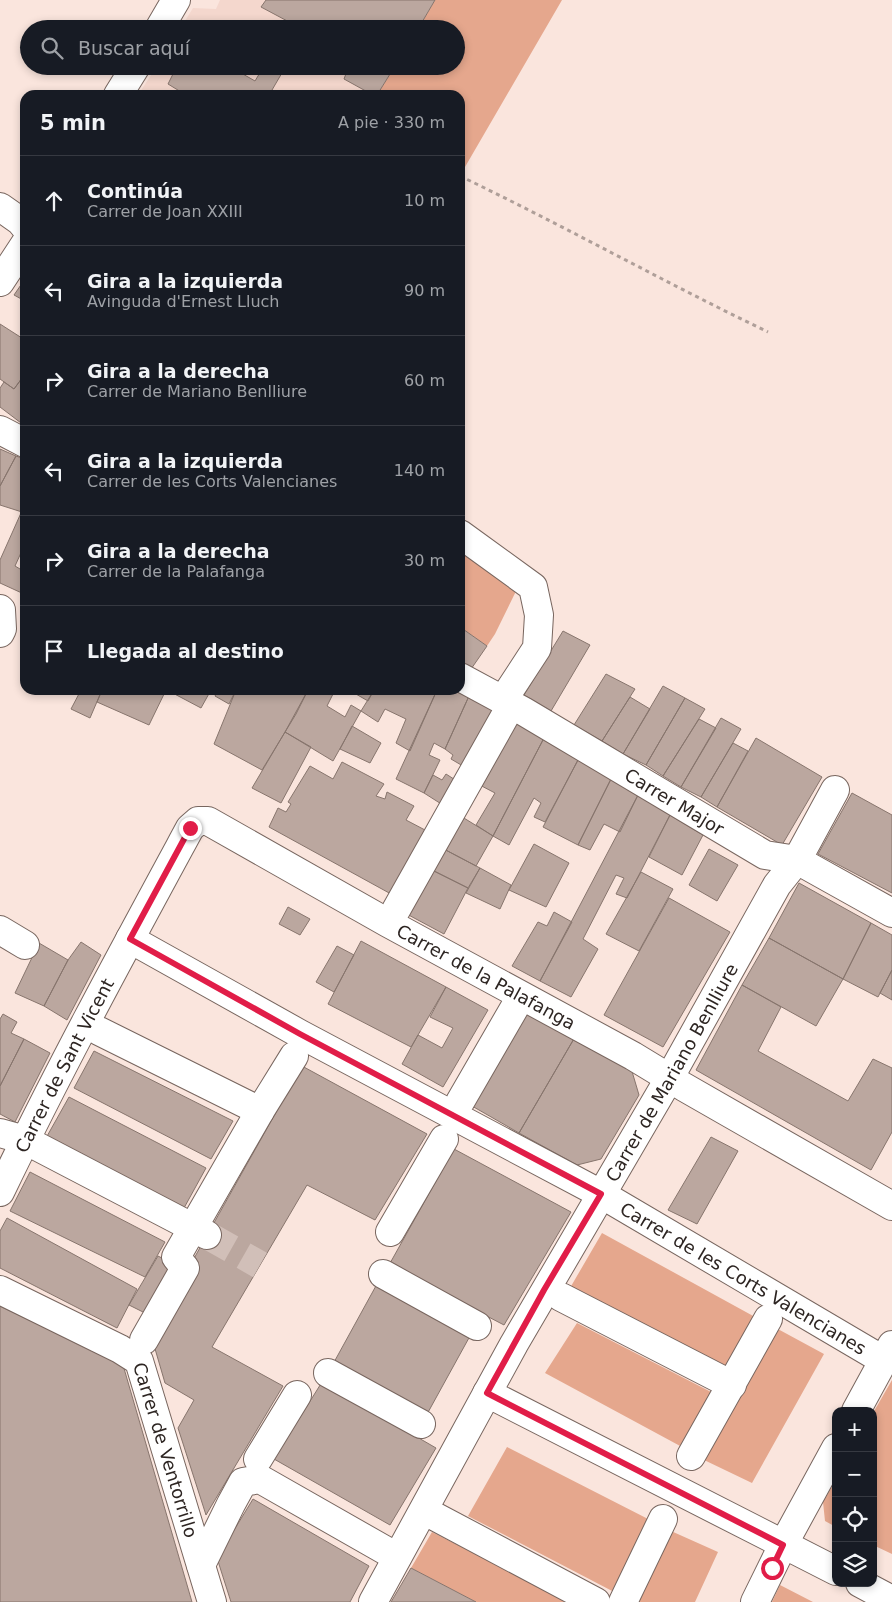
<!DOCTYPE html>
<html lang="es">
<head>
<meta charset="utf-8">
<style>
	:root { --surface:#171b24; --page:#242831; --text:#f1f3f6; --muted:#9ea1a6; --line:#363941 }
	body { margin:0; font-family:"DejaVu Sans",sans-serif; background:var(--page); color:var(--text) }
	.controls { position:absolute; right:15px; bottom:15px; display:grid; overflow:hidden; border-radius:10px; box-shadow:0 2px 8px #0003 }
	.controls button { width:45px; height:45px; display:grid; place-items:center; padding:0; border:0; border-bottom:1px solid var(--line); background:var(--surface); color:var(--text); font:25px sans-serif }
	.stop { position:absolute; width:15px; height:15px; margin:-11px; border:4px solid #e11d48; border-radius:50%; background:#fff }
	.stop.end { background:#e11d48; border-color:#fff; box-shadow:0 1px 5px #0008 }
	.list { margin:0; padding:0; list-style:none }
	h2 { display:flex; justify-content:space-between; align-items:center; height:65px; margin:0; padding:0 20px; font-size:21px }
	h2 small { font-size:16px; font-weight:400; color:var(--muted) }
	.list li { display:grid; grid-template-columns:32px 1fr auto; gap:15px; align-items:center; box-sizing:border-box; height:90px; padding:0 20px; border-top:1px solid var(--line) }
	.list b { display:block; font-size:19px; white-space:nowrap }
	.list p { margin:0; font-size:16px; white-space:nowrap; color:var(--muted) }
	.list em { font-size:16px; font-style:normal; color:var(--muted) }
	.icon { flex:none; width:28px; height:28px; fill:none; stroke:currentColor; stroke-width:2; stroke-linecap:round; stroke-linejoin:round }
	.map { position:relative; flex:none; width:892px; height:1602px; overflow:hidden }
	.search { position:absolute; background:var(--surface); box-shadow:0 2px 8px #0003; left:20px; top:20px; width:445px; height:55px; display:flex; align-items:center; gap:12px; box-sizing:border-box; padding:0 18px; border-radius:28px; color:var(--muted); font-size:19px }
	.panel { position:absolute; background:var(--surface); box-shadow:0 2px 8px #0003; left:20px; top:90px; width:445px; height:605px; border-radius:15px }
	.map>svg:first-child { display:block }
	.built { fill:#f4d7cd }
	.green { fill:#e5a78d }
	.building { fill:#bba79f; stroke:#87756d }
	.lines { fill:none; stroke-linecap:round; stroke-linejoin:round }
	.minor-tunnel { stroke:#d1bfb8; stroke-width:28; stroke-dasharray:28 14; stroke-linecap:butt }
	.minor-casing { stroke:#78665f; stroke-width:30 }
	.path { stroke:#af9f99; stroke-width:3; stroke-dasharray:4 4; stroke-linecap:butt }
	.minor { stroke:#fff; stroke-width:28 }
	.route { stroke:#e11d48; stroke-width:6 }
	.labels { text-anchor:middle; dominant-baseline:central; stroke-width:4; stroke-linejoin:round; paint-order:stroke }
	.street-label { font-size:18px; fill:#2d2522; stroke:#fae5dd }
</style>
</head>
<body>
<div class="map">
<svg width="892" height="1602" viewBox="0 0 892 1602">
	<rect width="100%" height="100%" fill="#fae5dd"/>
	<path class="built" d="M220,0H435L418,29H180L193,8L216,9Z
		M157,66H395L377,95H138Z"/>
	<path class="green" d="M435,0H562L465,167L460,164V95H377L395,66H456V29H418Z
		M466,547L519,585L495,634L487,646L460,627V555Z
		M602,1233L755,1317L723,1371L570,1288Z
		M577,1323L713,1393L682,1447L545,1373Z
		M776,1328L824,1354L752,1483L702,1459Z
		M892,1380V1554L873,1545V1413Z
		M507,1447L652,1521L616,1593L468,1516Z
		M836,1480V1527L825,1521L823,1502Z
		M671,1531L718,1552L695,1602H637Z
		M432,1532L570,1602H476L411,1568Z
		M780,1585L813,1602H772Z"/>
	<path class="building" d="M266,0H435L418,29H288L291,23L261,7Z
		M177,66H229L255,81L264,66H286L272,90L279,95H186L168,84Z
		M339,66H395L377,95H373L344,79L347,71Z
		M25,279V301L14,295Z
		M0,324L25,340V374L14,389L0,379Z
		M25,374V426L0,407V388L4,382L14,389Z
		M0,449L16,456L0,486Z
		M16,456L25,459V504L22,512L0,505V486Z
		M25,504V544L15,566L25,572V592L24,594L0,583V560Z
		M460,627L487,646L469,672L460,667Z
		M563,631L590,645L551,711L524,695Z
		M606,674L635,689L602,741L574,725Z
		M663,686L685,698L646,765L623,754Z
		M81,690H102L90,718L71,709Z
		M102,690H166L149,725L97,702Z
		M167,690H211L201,708Z
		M218,690H236L229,704L215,696Z
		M236,690H308L296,714L262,770L214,744Z
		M308,690H335L327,706L345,717L351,705L361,711L333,761L285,732Z
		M349,690H374L368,701Z
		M374,690H437L410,751L396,743L406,719L385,709L378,722L361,711Z
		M437,690H458L469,696L445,749L434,743L429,755L440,760L424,793L396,779Z
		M469,696L497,713L468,769L451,759L453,755L445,749Z
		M630,697L650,709L623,754L602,741Z
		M685,698L705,709L663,776L646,765Z
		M721,718L741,729L701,797L681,787Z
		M699,719L716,728L681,787L663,776Z
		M510,720L544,738L493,836L476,825L495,793L476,783Z
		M352,726L381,743L370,763L340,749Z
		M285,732L311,747L281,803L252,788Z
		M544,738L578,760L545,822L534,817L541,803L534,798L509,845L493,836Z
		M756,738L822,777L782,845L717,807Z
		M733,743L748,751L717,807L701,797Z
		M578,760L611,779L578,845L543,827Z
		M342,762L384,784L376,796L385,799L387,792L414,806L406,820L425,830L391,894L269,827L278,808L286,812L291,804L288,802L310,766L333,779Z
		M446,774L460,783L446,807L424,793L433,775L442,780Z
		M611,779L638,795L620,832L604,824L590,850L578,845Z
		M852,793L892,815V893L818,854Z
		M638,795L670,815L627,898L616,894L624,878L616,875L583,939L598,949L571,997L540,981Z
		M459,815L493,836L476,866L440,847Z
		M670,815L703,835L682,875L649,857Z
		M534,844L569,863L546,907L509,890Z
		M440,847L480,868L468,888L428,868Z
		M709,849L738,865L717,901L689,885Z
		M428,868L468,888L444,934L403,912Z
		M480,868L511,885L500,909L466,893Z
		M641,872L673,889L639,951L606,934Z
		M799,883L871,923L843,979L769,938Z
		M669,898L730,932L663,1047L604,1015Z
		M288,907L310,919L300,935L279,924Z
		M554,912L572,922L540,981L512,966L538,922L547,926Z
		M871,923L892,935V970L878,997L843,979Z
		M769,938L843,979L816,1026L742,985Z
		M361,941L446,987L411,1047L328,1004Z
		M81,942L101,955L67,1020L44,1006L68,960Z
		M39,943L68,960L44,1006L15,993Z
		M337,946L354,955L334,992L316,982Z
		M892,970V1000L880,993Z
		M742,985L781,1007L758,1051L848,1101L873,1059L892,1068V1132L871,1170L696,1070Z
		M446,987L488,1010L443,1087L402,1064L418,1035L442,1048L453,1028L430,1017Z
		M528,1011L575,1037L519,1133L472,1106Z
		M3,1014L17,1022L11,1033L24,1039L0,1086V1019Z
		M575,1037L631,1068L639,1095L601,1159L577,1165L519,1133Z
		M24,1039L50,1053L15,1122L0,1114V1086Z
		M94,1051L233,1121L211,1159L74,1088Z
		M302,1066L427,1134L375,1220L307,1185L212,1347L283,1386L206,1515L178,1428L194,1400L165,1383L151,1335Z
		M69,1097L206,1168L184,1208L46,1138Z
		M711,1137L738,1151L697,1224L668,1210Z
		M454,1149L571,1212L504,1325L389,1265Z
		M30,1172L165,1242L145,1277L10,1211Z
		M7,1218L137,1289L117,1328L0,1268V1231Z
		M158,1256L179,1267L151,1316L129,1305Z
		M377,1284L470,1336L426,1416L333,1364Z
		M0,1306L123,1365L192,1602H0Z
		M322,1382L436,1448L390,1525L274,1459Z
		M253,1499L369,1566L350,1602H231L217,1558Z
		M411,1568L476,1602H391Z"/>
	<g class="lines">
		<path class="minor-tunnel" d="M207,1235L260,1265"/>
		<g class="minor-casing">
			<g id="minor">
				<path d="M159,29L176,0"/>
				<path d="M118,95L136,66"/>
				<path d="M0,207L20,221L25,227"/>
				<path d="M0,282L25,244"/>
				<path d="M0,430L25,443"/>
				<path d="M460,534L533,587L539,615L537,648L503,700"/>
				<path d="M0,609L1,610L2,629L0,633"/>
				<path id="s1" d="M460,677L523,711L765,855L797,860L892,913"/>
				<path d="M396,910L505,716"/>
				<path d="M0,930L25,945"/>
				<path id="s2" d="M130,939L300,1034L601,1194L883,1360"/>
				<path d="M99,1031L260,1111"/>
				<path d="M460,1102L519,1000"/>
				<path d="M0,1133L25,1140L207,1235"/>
				<path id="s3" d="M0,1192C59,1069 125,948 190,828L198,821H208L388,923L633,1056L684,1087L892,1206"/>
				<path d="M390,1232L444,1139"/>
				<path d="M383,1274L477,1326"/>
				<path id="s4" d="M0,1290L120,1349L139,1361L212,1602"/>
				<path d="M561,1297L732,1385"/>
				<path d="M144,1340L185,1268L176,1257L260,1111L294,1056"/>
				<path d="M328,1373L421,1424"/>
				<path d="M487,1393L836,1571"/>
				<path d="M856,1411L892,1345"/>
				<path d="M691,1456L768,1319"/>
				<path d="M258,1459L297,1395"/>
				<path d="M436,1517L596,1602"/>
				<path d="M201,1565L231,1504L243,1482L260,1479L397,1557"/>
				<path d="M860,1583L892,1600"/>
				<path id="s5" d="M373,1602L514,1344L670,1077L777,885L797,860L835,790"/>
				<path d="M623,1602L663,1519"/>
				<path d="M755,1602L783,1545L836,1448"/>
			</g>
		</g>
		<path class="path" d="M460,176C564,226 664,282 768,332"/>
		<use href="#minor" class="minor"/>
	</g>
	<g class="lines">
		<path class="route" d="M190,828L130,939L300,1034L601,1194L544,1290L487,1393L783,1545L772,1568"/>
	</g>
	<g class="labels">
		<g class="street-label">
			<text stroke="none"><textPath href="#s1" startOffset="248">Carrer Major</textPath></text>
			<text stroke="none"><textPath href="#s3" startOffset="750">Carrer de la Palafanga</textPath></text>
			<text stroke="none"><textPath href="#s3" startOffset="142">Carrer de Sant Vicent</textPath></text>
			<text stroke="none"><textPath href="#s5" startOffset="608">Carrer de Mariano Benlliure</textPath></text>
			<text stroke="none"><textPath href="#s2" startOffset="701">Carrer de les Corts Valencianes</textPath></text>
			<text stroke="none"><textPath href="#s4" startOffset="249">Carrer de Ventorrillo</textPath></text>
		</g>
	</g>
</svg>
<div class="controls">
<button>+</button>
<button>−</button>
<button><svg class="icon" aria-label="locate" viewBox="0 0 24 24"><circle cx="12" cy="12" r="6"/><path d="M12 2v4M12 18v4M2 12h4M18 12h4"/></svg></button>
<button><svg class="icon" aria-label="layers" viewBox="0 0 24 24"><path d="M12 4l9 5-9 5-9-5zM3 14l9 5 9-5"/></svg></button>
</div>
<div class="stop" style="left:772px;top:1568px"></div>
<div class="stop end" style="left:190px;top:828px"></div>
<div class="search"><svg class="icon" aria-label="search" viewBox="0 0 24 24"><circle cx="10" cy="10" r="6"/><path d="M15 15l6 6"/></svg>Buscar aquí</div>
<section class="panel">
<h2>5 min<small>A pie · 330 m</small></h2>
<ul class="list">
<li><svg class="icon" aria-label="ahead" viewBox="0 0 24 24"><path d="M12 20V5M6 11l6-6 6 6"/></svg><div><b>Continúa</b><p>Carrer de Joan XXIII</p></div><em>10 m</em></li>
<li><svg class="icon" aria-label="left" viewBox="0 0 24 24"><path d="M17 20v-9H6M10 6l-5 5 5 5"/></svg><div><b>Gira a la izquierda</b><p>Avinguda d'Ernest Lluch</p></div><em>90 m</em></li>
<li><svg class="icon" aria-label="right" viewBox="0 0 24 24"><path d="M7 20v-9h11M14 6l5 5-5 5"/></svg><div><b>Gira a la derecha</b><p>Carrer de Mariano Benlliure</p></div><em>60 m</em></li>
<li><svg class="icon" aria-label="left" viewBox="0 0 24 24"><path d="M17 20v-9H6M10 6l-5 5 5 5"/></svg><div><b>Gira a la izquierda</b><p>Carrer de les Corts Valencianes</p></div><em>140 m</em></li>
<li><svg class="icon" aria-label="right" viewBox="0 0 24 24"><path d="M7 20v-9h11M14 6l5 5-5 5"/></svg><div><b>Gira a la derecha</b><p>Carrer de la Palafanga</p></div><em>30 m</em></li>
<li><svg class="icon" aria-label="arrive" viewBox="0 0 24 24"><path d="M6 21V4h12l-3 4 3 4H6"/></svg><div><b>Llegada al destino</b></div></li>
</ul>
</section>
</div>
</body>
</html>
